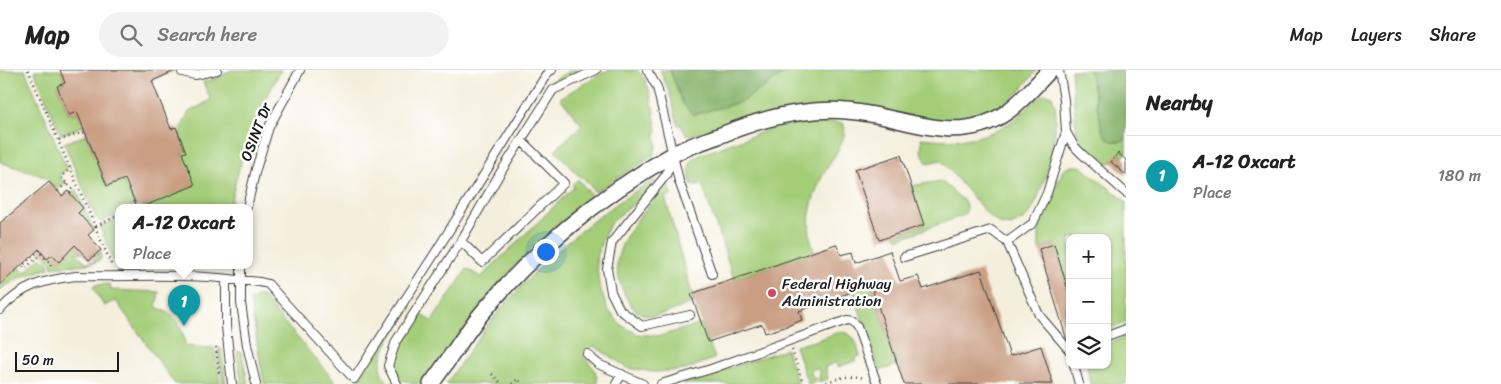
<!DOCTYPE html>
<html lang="en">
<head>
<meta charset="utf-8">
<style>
	:root { --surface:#fff; --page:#f2f2f2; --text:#222; --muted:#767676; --line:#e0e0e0; --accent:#d1495b }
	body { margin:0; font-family:Sriracha,sans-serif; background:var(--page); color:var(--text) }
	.controls { position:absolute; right:15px; bottom:15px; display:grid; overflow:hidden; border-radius:10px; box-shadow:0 1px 4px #0004 }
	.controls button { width:45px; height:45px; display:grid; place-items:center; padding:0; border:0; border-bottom:1px solid var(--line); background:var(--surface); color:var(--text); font:25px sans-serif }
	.scale { position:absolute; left:15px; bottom:12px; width:104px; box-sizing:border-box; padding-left:5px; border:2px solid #1c1c1c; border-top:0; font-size:14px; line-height:18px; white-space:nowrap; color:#1c1c1c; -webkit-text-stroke:4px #fff; paint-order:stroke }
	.you { position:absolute; left:545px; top:181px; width:18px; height:18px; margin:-12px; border:4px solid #fff; border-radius:50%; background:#1a73e8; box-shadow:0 0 0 8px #1a73e833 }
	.badge { display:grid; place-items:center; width:32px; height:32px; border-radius:50%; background:var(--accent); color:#fff; font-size:16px; font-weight:700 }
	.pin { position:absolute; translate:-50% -41px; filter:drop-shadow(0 1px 2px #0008) }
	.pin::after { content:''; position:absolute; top:26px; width:18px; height:15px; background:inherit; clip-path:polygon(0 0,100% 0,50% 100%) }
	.popup { position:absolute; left:115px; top:134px; width:138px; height:65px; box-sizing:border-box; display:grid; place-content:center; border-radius:10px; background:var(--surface); filter:drop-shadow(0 1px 4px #0005); font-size:16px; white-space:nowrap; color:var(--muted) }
	.popup b { font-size:19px; color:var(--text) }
	.popup::after { content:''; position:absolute; left:50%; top:100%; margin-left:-10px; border:10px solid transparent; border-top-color:var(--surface) }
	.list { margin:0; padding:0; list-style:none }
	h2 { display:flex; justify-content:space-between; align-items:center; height:65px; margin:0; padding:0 20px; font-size:21px }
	h2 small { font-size:16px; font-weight:400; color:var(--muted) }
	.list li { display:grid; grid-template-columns:32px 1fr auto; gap:15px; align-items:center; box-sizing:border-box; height:80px; padding:0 20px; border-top:1px solid var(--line) }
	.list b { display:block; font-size:19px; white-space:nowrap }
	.list p { margin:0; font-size:16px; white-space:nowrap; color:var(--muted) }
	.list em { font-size:16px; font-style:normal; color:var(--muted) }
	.icon { flex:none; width:28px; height:28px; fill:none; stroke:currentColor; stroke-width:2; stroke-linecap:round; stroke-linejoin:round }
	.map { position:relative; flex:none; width:1126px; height:314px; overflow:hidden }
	header { display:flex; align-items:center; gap:30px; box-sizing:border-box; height:70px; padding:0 25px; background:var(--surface); border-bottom:1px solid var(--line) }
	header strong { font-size:24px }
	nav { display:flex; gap:28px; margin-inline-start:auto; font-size:18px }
	.search { width:350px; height:45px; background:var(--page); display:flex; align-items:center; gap:12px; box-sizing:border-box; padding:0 18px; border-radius:28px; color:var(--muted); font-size:19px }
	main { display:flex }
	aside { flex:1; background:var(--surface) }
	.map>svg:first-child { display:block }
	.green { fill:#a4cd78; stroke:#60744a }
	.forest { fill:#83b068; stroke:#506642 }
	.building { fill:#c99e83 }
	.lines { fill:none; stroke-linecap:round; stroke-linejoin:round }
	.service-casing { stroke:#3c3c39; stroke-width:10 }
	.minor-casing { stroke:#3c3c39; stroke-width:18 }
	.path { stroke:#3c3c39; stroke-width:2.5; stroke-dasharray:1 4; stroke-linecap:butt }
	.service { stroke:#fff; stroke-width:8 }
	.minor { stroke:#fff; stroke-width:15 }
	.poi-dot { fill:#d1495b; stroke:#fff; stroke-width:2 }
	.labels { text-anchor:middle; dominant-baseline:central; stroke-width:5; stroke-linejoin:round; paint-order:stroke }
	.street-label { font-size:15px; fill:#1c1c1c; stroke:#fff }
	.poi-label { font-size:15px; fill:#1c1c1c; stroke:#fff; text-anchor:start }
</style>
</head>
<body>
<header>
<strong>Map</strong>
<div class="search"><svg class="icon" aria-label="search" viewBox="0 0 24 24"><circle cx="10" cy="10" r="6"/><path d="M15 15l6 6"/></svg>Search here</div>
<nav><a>Map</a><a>Layers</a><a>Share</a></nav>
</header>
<main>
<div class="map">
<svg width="1126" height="314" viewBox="0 0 1126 314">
	<rect width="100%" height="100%" fill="#fff"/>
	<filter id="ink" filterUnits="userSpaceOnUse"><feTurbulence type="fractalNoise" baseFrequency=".02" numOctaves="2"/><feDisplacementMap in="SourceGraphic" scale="10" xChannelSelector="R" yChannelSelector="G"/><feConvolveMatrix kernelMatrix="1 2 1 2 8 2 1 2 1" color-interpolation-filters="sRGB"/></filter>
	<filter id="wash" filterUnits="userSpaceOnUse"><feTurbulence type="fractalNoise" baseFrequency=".0096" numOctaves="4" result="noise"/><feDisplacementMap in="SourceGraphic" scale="20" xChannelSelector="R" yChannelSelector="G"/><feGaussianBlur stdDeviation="1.12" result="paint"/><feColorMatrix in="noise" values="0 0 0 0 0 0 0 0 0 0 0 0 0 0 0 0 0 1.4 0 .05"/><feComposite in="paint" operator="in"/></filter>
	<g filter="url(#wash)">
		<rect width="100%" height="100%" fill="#f4efdd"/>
		<path class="green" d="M0,0H25L67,99L59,106L65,113L57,120L45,107L0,92Z
			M34,0H60L65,13L57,16L69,45L77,42L83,56L61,65Z
			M231,0H281C258,41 238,91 230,137H142L194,115L182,83L186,81L179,63L189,42L211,30L203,12L218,8Z
			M572,0H584L550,17L548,14L549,12Z
			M608,0H637C652,13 653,42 657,61L655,62L657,75L653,86L595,122L583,107L578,105L555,80L582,55L560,28Z
			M660,0H671L683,34L776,8L790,0H1037L1018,23L999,39L977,50L953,53L904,45L871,37L702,65L701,63L693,65L686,64L680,54L678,55L669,21Z
			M1071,0H1089L1103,63L1119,72L1126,69V83L1123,87L1118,83L1111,92L1104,95L1082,74L1077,66Z
			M1045,24L1051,25C1066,44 1043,124 1030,143C1026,149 1017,153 1011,156L999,154L986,143L941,90L927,93L921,80L922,73L921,68C956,72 985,71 1015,49C1025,41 1033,29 1045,24Z
			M814,51L843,53C851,68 827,95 821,109C816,120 812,132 810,143C808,157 810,169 814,182L734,209L702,114L692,116C689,104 685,92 700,85L773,58Z
			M86,65L107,116L123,110L136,136L119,137V144L100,152L95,146L64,73Z
			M1072,96H1080L1126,131V253L1107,259V168H1070V226L1054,174L1039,179V159L1063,100Z
			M578,109L591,125L589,127L591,129C565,150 537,172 514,197C484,229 458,267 432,302L429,301L418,314H412L404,310L402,312C382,292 409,261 422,245L432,251L467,199L481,207L574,117L572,115Z
			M654,110L656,112L636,132L611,152L602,170L596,189L599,215L608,240L621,255L637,264L660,266L701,254L715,288L685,300L654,302L628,298L594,276L583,287C592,295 598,301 597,314H446C464,289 481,263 500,240C545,188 595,144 654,110Z
			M941,111L965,132L967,139L964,145L898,169L896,165L924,155L911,116Z
			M669,115L672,125L665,127L694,232C680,237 657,250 642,244C627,238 619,213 617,198C616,191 621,175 625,169C636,148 652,132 669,115Z
			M76,119L94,160H93L78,143L83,138L71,124Z
			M119,147V194L114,191L100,157Z
			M75,175L82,183L75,182L76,183L86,192C93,195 98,187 101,183L89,190L101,179V189C94,196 64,195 52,197V193L47,189L52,185L59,192Z
			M41,187L49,194V198L20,208L2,218L0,217V207L20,197L25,202Z
			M869,210L897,295L879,301L852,217Z
			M110,214L111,220L159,222L156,237C174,243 184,257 185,276L214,278L220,314H175L116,231L104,236L93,217L94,215Z
			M261,225L337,314H264L250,230Z
			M408,234L412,237C400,255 379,277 381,300C382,306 386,310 389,314H355Z
			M839,262C855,262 856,273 860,286L855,288V291L838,297L836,292L825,297L828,309L819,312V307L820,306L818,298L810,300L813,308H816L817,312L808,314L795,276L815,271Z
			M1126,267V314H1090L1087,295H1107V274Z
			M219,278H221L226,314H223L218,287Z
			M786,279L798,314H682Z
			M238,281L242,283L248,314H242L237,284Z"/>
		<path class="forest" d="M670,0H790L741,32L693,45L683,34Z
			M1089,0H1126V69C1116,73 1110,73 1103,63Z"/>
		<g id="blocks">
			<path class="building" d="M60,0H177L152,11L171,59L176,57L186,82L182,83L195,115L142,137H137L125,109L107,116L77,42L69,45L57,16L65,13Z
				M1118,83L1126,90V105L1111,92Z
				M901,85L924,155L879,170L855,100Z
				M49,112L62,126L68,121L83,138L78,143L94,160L88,165L101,180L89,190L75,175L59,192L52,185L47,189L39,179L0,215V153Z
				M836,174L841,185L853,182L856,193L890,181L900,211L918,206L923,219L981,200L1010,286L1041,276L1053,314H904L871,215L799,241L802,250L785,257L765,263L762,254L708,272L691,224Z
				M1054,174L1070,226L1069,272L1066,267L1039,179Z"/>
		</g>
	</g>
	<g filter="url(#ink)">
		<use href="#blocks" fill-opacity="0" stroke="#3c3c39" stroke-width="1"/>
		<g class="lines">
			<g class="service-casing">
				<path id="service" d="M647,0L657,17L679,111L712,204
					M1059,0L1064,30L1066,62L1074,76L1082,84L1126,123
					M182,2L195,5L217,0
					M673,86L666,105L612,172L607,199L611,222L620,240L642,256L690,245
					M247,137L256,99L269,57L300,0
					M461,171L482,192L564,113L521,70
					M1007,172L1033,153L1047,123L1066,62
					M904,187L991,160L1007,172L1039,245L1069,280
					M241,195V233L247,275L256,314
					M226,209V256L232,314
					M0,240C22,215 45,210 76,206C130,207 185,203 238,210C250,212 255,210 268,214L354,309L437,180L548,2L552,0
					M1107,266L1126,259
					M587,284L598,294L643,314
					M1074,295L1079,314
					M397,314L388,296L396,271L461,171L499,105L553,20L596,0
					M616,314L622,304
					M661,314L711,299L847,250L852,251L857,257L877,314"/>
			</g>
			<g class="minor-casing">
				<path id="minor" d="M431,314C447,293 461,270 477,249C530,184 599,126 672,85C687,76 705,71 721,65C748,54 775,45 805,42C826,39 848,40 869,44C916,52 962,74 1007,42C1023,30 1036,15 1050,0"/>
			</g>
			<path class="path" d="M28,0L112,196
				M59,70L85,62
				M58,121L67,113
				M70,123L73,120L61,107L71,98
				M136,137H137
				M96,156L119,145
				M40,180L22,196L25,199L41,184L50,193L52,199
				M0,219L1,220
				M216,277L219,303
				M792,280L803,314
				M492,304L502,314
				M512,314L518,309L523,314
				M822,314C835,309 850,304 864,308"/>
			<use href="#service" class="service"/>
			<use href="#minor" class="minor"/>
		</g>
	</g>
	<circle class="poi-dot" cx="772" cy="223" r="5"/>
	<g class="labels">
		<g class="street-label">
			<text transform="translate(256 62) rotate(-69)">OSINT Dr</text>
		</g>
		<g class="poi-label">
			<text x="782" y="214">Federal Highway<tspan x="782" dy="17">Administration</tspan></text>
		</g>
	</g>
</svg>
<div class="controls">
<button>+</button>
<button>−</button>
<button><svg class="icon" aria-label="layers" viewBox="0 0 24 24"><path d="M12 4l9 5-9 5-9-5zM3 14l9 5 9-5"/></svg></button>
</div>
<div class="scale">50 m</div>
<div class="you"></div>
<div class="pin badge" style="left:184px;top:256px;background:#0f9aa8">1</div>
<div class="popup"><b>A-12 Oxcart</b>Place</div>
</div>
<aside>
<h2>Nearby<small></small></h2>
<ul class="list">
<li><span class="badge" style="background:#0f9aa8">1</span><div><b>A-12 Oxcart</b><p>Place</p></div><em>180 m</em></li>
</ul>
</aside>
</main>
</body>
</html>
